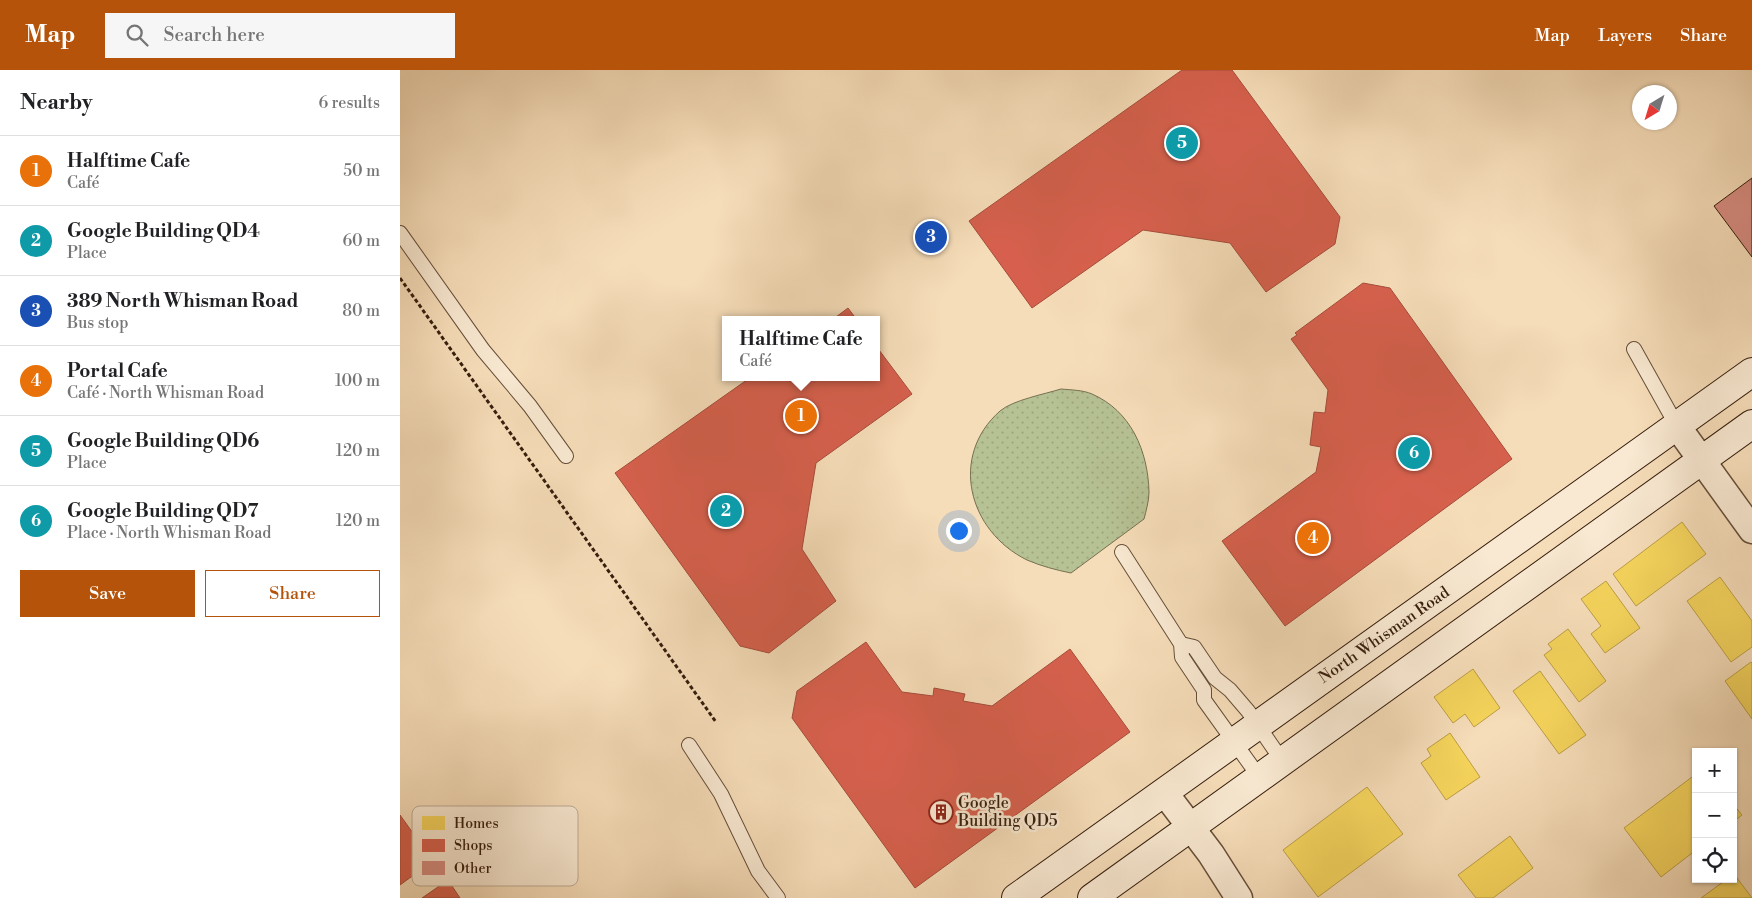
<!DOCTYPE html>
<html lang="en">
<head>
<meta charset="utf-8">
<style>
	:root { --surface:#fff; --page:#f6f6f6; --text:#202124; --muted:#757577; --line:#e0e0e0; --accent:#b45309 }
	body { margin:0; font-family:"Libre Bodoni",serif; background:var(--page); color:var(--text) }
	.controls { position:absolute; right:15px; bottom:15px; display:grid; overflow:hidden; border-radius:0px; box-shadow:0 1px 4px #0004 }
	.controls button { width:45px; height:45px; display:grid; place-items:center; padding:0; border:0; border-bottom:1px solid var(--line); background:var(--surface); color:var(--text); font:25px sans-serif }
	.compass { position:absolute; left:1232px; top:15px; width:45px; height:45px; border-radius:50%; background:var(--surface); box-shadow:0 1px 4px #0004; rotate:218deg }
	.you { position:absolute; left:558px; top:460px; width:18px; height:18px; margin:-12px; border:4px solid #fff; border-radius:50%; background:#1a73e8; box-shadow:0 0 0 8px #1a73e833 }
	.badge { display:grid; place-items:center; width:32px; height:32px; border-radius:50%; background:var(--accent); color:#fff; font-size:16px; font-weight:700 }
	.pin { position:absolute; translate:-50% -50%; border:2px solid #fff; box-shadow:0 1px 5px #0006 }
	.popup { position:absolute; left:322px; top:246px; width:158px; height:65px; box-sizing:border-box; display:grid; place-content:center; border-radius:0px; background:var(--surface); filter:drop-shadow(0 1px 4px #0005); font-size:16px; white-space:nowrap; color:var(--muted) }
	.popup b { font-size:19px; color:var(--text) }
	.popup::after { content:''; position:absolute; left:50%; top:100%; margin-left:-10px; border:10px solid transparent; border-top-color:var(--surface) }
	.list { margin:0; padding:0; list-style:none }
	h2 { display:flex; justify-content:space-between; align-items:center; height:65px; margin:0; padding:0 20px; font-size:21px }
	h2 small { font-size:16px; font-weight:400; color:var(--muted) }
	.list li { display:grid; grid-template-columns:32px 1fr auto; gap:15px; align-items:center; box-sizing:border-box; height:70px; padding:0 20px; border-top:1px solid var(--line) }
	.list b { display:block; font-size:19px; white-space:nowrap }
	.list p { margin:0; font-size:16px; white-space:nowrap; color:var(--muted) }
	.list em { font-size:16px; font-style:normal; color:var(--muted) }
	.actions { display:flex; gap:10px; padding:15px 20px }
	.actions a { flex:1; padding:11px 0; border:1px solid var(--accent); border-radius:0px; text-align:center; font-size:18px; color:var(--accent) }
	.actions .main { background:var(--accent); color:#fff }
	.icon { flex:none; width:28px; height:28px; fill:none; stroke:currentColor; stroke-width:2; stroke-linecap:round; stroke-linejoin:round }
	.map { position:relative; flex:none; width:1352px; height:828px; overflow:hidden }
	header { display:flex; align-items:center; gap:30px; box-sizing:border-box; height:70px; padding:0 25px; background:var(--accent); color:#fff }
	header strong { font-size:24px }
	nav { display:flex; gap:28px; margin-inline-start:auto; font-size:18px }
	.search { width:350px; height:45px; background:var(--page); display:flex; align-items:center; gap:12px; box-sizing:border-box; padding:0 18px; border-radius:0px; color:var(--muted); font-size:19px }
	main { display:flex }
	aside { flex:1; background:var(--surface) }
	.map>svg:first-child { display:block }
	.grass { fill:url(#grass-dots); stroke:#767050 }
	.homes { fill:#f6d55c; stroke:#bc9e44 }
	.shops { fill:#d6604d; stroke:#a64c3a }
	.building { fill:#d68c80; stroke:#361e0d }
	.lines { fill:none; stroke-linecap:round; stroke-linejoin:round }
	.lane-casing { stroke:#664e38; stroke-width:16 }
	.street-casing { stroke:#664e38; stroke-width:29 }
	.secondary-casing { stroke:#361e0d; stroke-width:30 }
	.path { stroke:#361e0d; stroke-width:3; stroke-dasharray:4 2.5; stroke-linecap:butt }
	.lane { stroke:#f9e9d2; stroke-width:14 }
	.street { stroke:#f9e9d2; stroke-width:26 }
	.secondary { stroke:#f9e9d2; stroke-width:28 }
	.labels { text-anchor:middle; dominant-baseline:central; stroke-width:5; stroke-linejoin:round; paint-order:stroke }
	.street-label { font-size:16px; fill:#361e0d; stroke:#f9e9d2 }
	.poi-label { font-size:16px; fill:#361e0d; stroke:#f9e9d2; text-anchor:start }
	.key { fill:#f9e9d2; stroke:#beac97; stroke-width:1 }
	.key-label { font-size:14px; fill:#361e0d }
</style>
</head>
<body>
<header>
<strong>Map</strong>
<div class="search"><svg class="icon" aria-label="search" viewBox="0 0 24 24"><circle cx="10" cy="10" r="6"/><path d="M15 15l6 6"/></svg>Search here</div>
<nav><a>Map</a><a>Layers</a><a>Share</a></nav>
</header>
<main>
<aside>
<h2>Nearby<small>6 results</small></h2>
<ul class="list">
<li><span class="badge" style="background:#e8710a">1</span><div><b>Halftime Cafe</b><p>Café</p></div><em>50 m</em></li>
<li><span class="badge" style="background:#0f9aa8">2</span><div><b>Google Building QD4</b><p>Place</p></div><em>60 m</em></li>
<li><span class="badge" style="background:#1a4fb4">3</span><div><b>389 North Whisman Road</b><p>Bus stop</p></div><em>80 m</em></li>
<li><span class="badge" style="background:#e8710a">4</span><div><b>Portal Cafe</b><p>Café · North Whisman Road</p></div><em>100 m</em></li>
<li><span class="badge" style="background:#0f9aa8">5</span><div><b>Google Building QD6</b><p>Place</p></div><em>120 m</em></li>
<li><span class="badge" style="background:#0f9aa8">6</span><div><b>Google Building QD7</b><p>Place · North Whisman Road</p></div><em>120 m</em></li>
</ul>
<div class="actions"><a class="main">Save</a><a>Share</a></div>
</aside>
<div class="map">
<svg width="1352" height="828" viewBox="0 0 1352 828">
	<defs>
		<pattern id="grass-dots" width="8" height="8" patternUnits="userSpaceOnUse" patternTransform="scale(1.25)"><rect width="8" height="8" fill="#b6c294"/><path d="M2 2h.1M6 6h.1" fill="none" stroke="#9da67e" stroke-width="1.8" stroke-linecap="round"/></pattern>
	</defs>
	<rect width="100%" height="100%" fill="#f6ddb9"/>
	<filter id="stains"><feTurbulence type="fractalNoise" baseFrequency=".004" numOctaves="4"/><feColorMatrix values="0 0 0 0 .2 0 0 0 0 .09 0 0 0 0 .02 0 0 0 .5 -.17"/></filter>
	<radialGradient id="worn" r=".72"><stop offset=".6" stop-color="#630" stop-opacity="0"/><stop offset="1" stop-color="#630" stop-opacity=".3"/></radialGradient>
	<path class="grass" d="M661,319C671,320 683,320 692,324C731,341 748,381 749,422C749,431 746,441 744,449L671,503C656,500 641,496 627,490C568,461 549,386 600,341C613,330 645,324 661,319Z"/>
	<path class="homes" d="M1282,452L1306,484L1236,536L1213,504Z
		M1320,507L1352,551V577L1331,592L1287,531Z
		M1206,511L1240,558L1205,583L1191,564L1201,556L1181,529Z
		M1168,559L1206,611L1179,632L1144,585L1152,579L1148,574Z
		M1351,592L1352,593V649L1325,611Z
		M1073,599L1100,638L1074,657L1065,644L1053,653L1034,627Z
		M1140,601L1186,665L1159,684L1113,621Z
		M1050,663L1080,707L1046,730L1021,693L1031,686L1027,679Z
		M1296,704V780L1261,807L1224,758Z
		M967,717L1003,764L918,827L883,780Z
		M1333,734L1342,745L1333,752Z
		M1110,766L1133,798L1093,828H1076L1058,805Z
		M1334,804L1352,828H1301L1327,809H1333Z"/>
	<path class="shops" d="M782,0H832L940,147L935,174L866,222L830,173L743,160L632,238L569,151Z
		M963,213L990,218L1112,389L885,556L822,471L916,402L921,377L910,375L914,342L925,343L928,320L891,269L897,265L895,263Z
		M448,238L457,250H432Z
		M476,276L512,324L416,393L402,479L436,531L369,583L340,576L215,403L351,307H476Z
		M466,572L502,622L533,626L534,618L565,624L563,631L592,636L670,579L730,662L515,818L392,648L397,621Z
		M0,745L33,791L0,815Z
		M48,810L60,828H22Z"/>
	<path class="building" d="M1352,108V187L1314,136Z"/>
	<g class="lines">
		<g class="lane-casing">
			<path id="lane" d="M0,163L83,280L130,336L166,386
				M1234,279L1277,356
				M722,482L781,574L782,587L804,620V630L860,708
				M781,574L794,577L815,608L830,620L848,641L883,692
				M289,675L321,724L358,801L378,828"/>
		</g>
		<g class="street-casing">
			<path id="street" d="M1277,356L1352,460
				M764,722L811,784L839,828"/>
		</g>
		<g class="secondary-casing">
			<path id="secondary" d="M616,828L1352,302
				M692,828L1352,354"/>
		</g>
		<path class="path" d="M0,208L316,652"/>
		<use href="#lane" class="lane"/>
		<use href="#street" class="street"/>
		<use href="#secondary" class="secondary"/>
	</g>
	<defs>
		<g id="building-ring" transform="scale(1.25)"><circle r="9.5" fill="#f9e9d2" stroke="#8f2418" stroke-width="1.5"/><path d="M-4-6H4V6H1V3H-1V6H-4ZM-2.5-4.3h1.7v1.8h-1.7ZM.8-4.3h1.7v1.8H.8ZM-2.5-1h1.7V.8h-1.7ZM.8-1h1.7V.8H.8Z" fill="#8f2418"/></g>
	</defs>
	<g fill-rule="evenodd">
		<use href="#building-ring" x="541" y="742"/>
	</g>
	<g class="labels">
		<g class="street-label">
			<text transform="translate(984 565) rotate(-35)">North Whisman Road</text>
		</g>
		<g class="poi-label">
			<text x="558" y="733">Google<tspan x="558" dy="18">Building QD5</tspan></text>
		</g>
	</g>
	<rect x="12" y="736" width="166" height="80" rx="8" class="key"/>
	<rect x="22" y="746" width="23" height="14" fill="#f6d55c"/>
	<rect x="22" y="769" width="23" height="13" fill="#d6604d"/>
	<rect x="22" y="791" width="23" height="14" fill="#d68c80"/>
	<g class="key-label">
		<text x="54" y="758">Homes</text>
		<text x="54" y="780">Shops</text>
		<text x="54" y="803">Other</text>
	</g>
	<rect width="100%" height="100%" filter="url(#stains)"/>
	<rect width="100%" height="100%" fill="url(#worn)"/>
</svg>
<div class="controls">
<button>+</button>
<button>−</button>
<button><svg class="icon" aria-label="locate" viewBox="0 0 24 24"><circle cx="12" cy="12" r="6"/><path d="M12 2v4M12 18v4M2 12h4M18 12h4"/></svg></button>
</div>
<svg class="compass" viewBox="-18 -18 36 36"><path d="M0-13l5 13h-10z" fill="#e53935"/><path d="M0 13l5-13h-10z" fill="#757577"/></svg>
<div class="you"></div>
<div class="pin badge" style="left:401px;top:346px;background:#e8710a">1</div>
<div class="popup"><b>Halftime Cafe</b>Café</div>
<div class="pin badge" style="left:326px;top:441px;background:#0f9aa8">2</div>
<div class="pin badge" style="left:531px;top:167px;background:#1a4fb4">3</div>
<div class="pin badge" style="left:913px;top:468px;background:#e8710a">4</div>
<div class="pin badge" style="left:782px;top:73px;background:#0f9aa8">5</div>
<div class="pin badge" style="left:1014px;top:383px;background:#0f9aa8">6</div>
</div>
</main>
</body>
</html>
